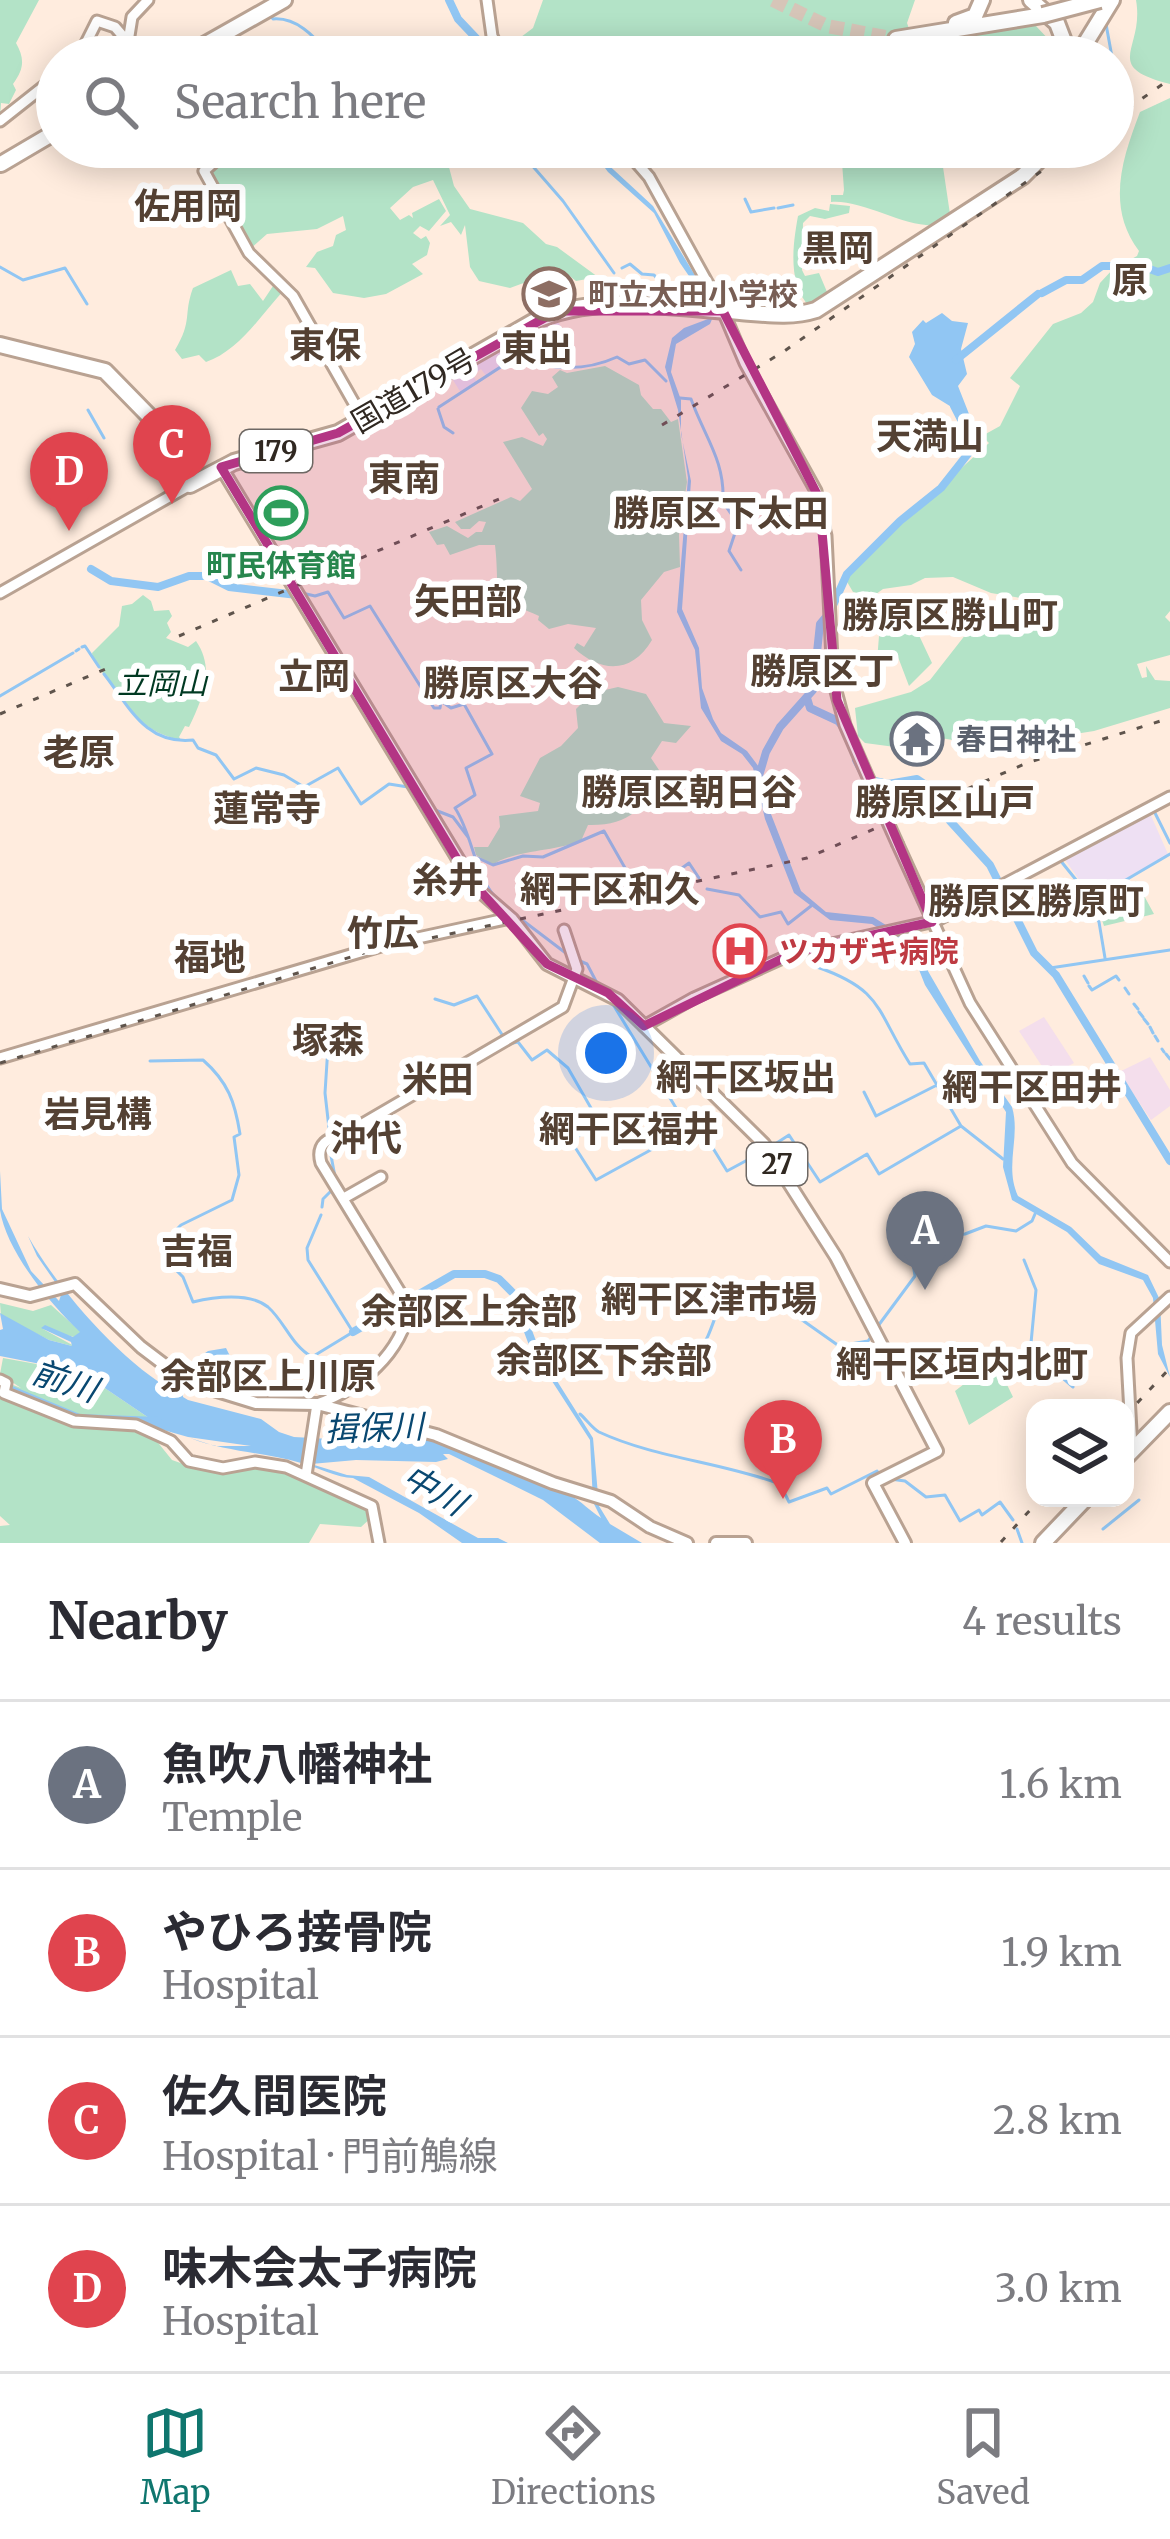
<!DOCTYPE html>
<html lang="en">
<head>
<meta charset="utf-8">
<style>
	:root { --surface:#fff; --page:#f7f7f7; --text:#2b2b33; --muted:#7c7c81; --line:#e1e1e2; --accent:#0f766e }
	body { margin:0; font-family:Merriweather,"Noto Sans JP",serif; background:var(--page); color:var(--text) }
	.controls { position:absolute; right:36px; bottom:36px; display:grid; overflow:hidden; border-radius:24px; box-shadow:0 6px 30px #0003 }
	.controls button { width:108px; height:108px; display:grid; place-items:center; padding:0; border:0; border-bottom:3px solid var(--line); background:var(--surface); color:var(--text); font:60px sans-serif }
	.you { position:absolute; left:606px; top:1053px; width:42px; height:42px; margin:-30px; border:9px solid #fff; border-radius:50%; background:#1a73e8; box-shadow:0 0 0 18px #1a73e833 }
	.badge { display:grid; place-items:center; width:78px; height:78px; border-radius:50%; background:var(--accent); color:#fff; font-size:39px; font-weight:700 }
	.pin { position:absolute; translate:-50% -99px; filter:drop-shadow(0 3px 6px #0008) }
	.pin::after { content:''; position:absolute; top:63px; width:42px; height:36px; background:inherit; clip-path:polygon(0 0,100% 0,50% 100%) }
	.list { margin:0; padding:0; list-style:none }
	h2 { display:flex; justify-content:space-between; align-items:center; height:156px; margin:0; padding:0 48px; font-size:51px }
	h2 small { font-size:39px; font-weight:400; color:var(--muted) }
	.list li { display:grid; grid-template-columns:78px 1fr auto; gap:36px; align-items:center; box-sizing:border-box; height:168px; padding:0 48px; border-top:3px solid var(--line) }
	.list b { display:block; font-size:45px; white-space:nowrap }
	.list p { margin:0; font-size:39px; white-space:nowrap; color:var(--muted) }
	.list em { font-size:39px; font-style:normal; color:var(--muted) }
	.icon { flex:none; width:66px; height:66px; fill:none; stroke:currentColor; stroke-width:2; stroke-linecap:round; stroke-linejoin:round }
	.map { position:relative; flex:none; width:1170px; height:1543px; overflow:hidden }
	.search { position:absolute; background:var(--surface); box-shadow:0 6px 30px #0003; left:36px; right:36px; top:36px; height:132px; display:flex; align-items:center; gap:30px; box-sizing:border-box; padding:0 42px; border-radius:66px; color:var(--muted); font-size:45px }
	.sheet { height:828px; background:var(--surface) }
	nav { display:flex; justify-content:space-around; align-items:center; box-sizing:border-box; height:168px; border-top:3px solid var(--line); background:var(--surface); font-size:33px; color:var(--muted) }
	nav a { display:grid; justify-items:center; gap:6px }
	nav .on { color:var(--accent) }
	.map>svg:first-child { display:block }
	.commercial { fill:#eee0f3 }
	.education { fill:#f4deec }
	.green { fill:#b3e3c7 }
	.water { fill:#91c6f3 }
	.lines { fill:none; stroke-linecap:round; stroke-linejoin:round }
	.stream { stroke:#91c6f3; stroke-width:3 }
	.river { stroke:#91c6f3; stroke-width:8 }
	.taxiway { stroke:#afa095; stroke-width:4.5 }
	.highway-tunnel { stroke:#d6c5b8; stroke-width:14; stroke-dasharray:14 7; stroke-linecap:butt }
	.secondary-casing { stroke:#b9a292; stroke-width:15 }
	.primary-casing { stroke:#b9a292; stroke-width:16 }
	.highway-casing { stroke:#b9a292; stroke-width:20 }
	.secondary { stroke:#fff; stroke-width:9 }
	.primary { stroke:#fff; stroke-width:10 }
	.highway { stroke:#fff; stroke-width:14 }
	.rail { stroke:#5f544c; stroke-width:3; stroke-dasharray:6 12; stroke-linecap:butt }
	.secondary-bridge-casing { stroke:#b9a292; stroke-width:15; stroke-linecap:butt }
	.highway-bridge-casing { stroke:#b9a292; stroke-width:20; stroke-linecap:butt }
	.secondary-bridge { stroke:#fff; stroke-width:9 }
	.highway-bridge { stroke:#fff; stroke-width:14 }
	.marked { fill:#b33584; fill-opacity:0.2; stroke:#b33584; stroke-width:9; stroke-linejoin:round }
	.labels { text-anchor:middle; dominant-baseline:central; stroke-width:12; stroke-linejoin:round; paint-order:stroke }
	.shield { fill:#fff; stroke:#6e6864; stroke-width:3 }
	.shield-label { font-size:27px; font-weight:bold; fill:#302821 }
	.education-label { font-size:30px; font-weight:bold; fill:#785e54; stroke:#fff; text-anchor:start }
	.street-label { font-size:30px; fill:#302821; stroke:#fff }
	.leisure-label { font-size:30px; font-weight:bold; fill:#27864d; stroke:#fff }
	.park-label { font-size:30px; font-style:italic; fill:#003922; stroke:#fff }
	.worship-label { font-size:30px; font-weight:bold; fill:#5b616d; stroke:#fff; text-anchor:start }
	.health-label { font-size:30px; font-weight:bold; fill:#be3a42; stroke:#fff; text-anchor:start }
	.water-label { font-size:33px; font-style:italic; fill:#094871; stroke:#fff }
	.quarter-label { font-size:36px; font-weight:bold; fill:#544133; stroke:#fff }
</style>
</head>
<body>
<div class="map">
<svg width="1170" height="1543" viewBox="0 0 1170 1543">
	<rect width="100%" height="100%" fill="#ffecde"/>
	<path class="commercial" d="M553,314L565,333L547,344L540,334L531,340L539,353L525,360L507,359L487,377L481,369L473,375L477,383L461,393L448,372Z
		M1149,811L1168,854L1092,898L1063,857Z"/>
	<path class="education" d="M1044,1017L1074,1063L1049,1077L1019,1031Z
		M1150,1057L1170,1090V1106L1151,1120L1119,1072Z"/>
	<path class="green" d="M0,0H39L16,43C25,59 24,69 13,84L16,90L9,104L1,103L0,118Z
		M543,0H915L907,23L912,37L1035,25L1052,43L1039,53L1040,57H515L509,46L533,28Z
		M1136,0H1170V84C1100,66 1145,50 1136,0Z
		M1170,98V611L1165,617L1170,622V655L1137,664L1142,678L1147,677L1146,666L1155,680L1170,681V708L1094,731L1056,737L1016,736L984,745L928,736L910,749L865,743L858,736L855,708L911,692L930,680L966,634L980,626L1028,611V604L1021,598L991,593L953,577L925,578L911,585L883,589L872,597L853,592L846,580L858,562L989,443L982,436L1000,426L1020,386L1010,378L1053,324L1081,313L1093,302L1100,283L1113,269L1137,256L1139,251C1106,207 1122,159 1140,112Z
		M234,147H349L354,152L368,149L378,159C410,147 411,146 446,156L454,186L470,209L523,223L546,244L557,247L598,277L576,281L567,274L554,277L548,274L510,288L479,281L470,267L465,225L461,235L451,222L440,226L450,215L433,180L413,187L390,208L400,220L409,215L413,218L412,213L439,199L446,211L429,231L420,226L413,233L421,239L426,236L430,243L427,255L412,264L423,274L386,294L364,298L333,293L315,268L306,267L317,252L333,246L336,235L346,230L343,216L317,229L267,234L250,249L209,172Z
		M809,147H940L950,214L946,223C915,235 866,199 831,202V195H843L844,190L842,162L818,158Z
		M830,204L850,206L849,213L825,219L810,216L803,223L802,270L805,276L819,273L830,299L810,307C787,284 793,244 798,216L815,208L829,211Z
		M231,270L238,286L250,284L263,301L277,280L284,290C261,315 239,351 206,362L199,355L182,359L175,350C193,320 183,315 193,288Z
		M605,366L639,385L641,395L653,409H661L671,422L678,419L687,482L679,535L680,567L664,572L641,600L642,620L652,640C632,674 601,673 574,648L577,643L584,647L596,628L568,624L549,629L538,620L539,616C486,594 501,596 495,545H479L450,555L444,544L437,545L429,532L447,526L468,538L476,532H482L486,522L479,521L470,529H461L455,522L511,497L520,501L532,489L503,442L522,437L543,446L547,439L543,433L539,436L521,408L532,391L548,394L558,387L552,377L560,370L567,373Z
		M143,595L151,601L154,611L169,610L172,616L167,623L171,632L166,638L188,647L196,641C216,670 202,699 189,727L185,726L179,737L181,740C134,731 119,694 93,659L92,653L119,626L122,606L132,604Z
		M916,629L932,663L909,686L898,657L877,661L879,636Z
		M618,687L646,694L664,723L691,726L676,743L662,741L651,758L661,773C644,809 629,826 588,825L581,841C557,851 509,851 493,865L476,855L474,847H488L500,827L499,816L538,811L540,803L520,796L540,758L561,746L578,728L576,709L592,693Z
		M1136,881L1154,914L1104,926L1097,905Z
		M0,1303L33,1311L51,1305L81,1332L74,1337L43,1329L76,1347L49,1340L1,1316Z
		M3,1358L81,1372L149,1418L152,1423L124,1416L147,1429L172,1460L189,1466L213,1472L244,1464L278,1466L368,1505L374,1515L361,1527L320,1524L309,1543H0V1526L10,1525L0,1516V1380L21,1388L0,1374Z
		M995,1360L1013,1397L969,1425L955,1391Z"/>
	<path class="water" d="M589,147L653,206L716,310L710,324L676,344L671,372L681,400V434L691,481L682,609L699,648L702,688L713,719L721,733L747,751L762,771L769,809L801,891L826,912L873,917L910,940L980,1061L1012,1107C1021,1137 1004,1166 1018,1196L1071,1227L1101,1256L1148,1275L1160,1300L1162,1345L1170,1377L1158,1354L1153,1298L1143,1280L1099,1264L1067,1232L1012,1200L1003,1167L1006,1112L925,985L914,957L906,946L872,924L830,920L794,893L765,819L753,768L742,754L721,741L701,708L695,650L677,612L688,478L678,410L665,367L672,338L684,328L708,319L711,308L680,263L654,213L608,172Z
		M942,313L952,321L968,323L961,349L967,374L958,386L971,419L932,395L909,357L915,344L912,332L923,320L926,323Z
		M0,1171L2,1209L31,1271L59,1301L62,1292L37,1256L28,1236C58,1289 121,1362 175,1392L198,1367L192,1362L208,1351L226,1348L231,1358L210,1371L200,1369C191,1375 182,1386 183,1397L188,1400L261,1419L279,1432L294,1437L330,1439L333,1437L327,1431L343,1434L358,1426H370L407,1436L410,1434L399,1430C456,1442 518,1467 570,1495C581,1501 590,1511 601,1518L593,1502L590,1440L539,1361L532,1348L535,1346L593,1438L599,1506L610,1524L642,1543H600L543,1500L449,1454H443L448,1459L436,1462L356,1460L311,1464L347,1475L369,1477L478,1538H498L508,1543H462L419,1513L353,1478C337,1478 317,1467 301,1463C264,1452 226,1452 190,1438L215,1446H251L188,1437L153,1427L149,1418L81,1372L0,1356V1330L3,1329L0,1313L49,1340L72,1346L71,1342L41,1328L45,1325L73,1337L80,1332C51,1305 6,1251 0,1210C0,1198 0,1183 0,1171Z"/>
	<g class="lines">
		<path class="stream" d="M268,12L273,19C296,17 314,36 327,52L350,40L362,57
			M1106,24L1112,57
			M421,57H429
			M516,147L563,201L614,273
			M745,199L751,212L774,208
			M778,208L793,205
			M0,267L23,280L65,268L87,304
			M622,268L630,264L642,274L654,275L676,300
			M680,398L691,399C705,438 725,460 723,502L738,524L729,551L741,570
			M439,407L516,357C550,370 584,372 617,357L629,364L645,360L666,381
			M438,409L444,427L453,433
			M88,410L104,438
			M302,593L315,596L328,592L344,618L370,606L434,708H440L441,701L451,708L464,704L492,754L466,768L475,795L455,808C474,837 474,879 501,903
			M82,647L85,646L99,667
			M76,651L79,649
			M104,674C129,706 145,745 193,740L198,748L216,755L234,779L256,768L284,775L304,787L338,768L361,804L389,784L408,787
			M0,696L73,653
			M1153,809L1170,843
			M435,810L453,817L468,837
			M478,858L493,865L523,856L543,857L604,831L633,882
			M1060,860L1081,886
			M635,885L638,889L657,886L689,863L699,878
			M707,889L739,895L760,917L781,912L788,924L811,906
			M1083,890L1099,922L1105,958
			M1090,901L1170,854
			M513,913L567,954
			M580,961L587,964L598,985
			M817,967C883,990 876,1010 910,1064L924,1063L961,1126L1003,1159
			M1050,968L1170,950
			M1084,976L1088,983
			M1089,986L1092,990L1116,976L1119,980
			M1125,988L1129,994
			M435,999L454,1005L477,996L503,1036
			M611,1001L687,1126
			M1134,1004L1138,1009
			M1139,1012L1143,1017
			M1144,1019L1148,1024
			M315,1025L329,1031L325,1093L330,1137
			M1150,1027L1153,1033
			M1155,1036L1158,1041
			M508,1044L518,1042L532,1060L547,1050L568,1068L599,1122L571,1141L596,1180L698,1124L727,1171L764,1151
			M1162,1049L1164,1052
			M1166,1054L1170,1059
			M150,1061L203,1060C228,1082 235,1102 240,1134L234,1137L239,1175L232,1200L181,1225L165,1241V1259L183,1277L193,1302C213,1297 250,1292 268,1307C285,1322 291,1345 312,1357L353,1332L308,1260L307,1248L321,1215
			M864,1092L876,1116L935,1086
			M329,1145L336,1182
			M772,1146L789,1135L820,1182L867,1154L879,1174L961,1126
			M322,1207L323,1199L334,1188
			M1024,1260L1036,1290L1031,1343L1041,1359L1073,1387
			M878,1326L915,1276L912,1257L918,1247L937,1237L965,1234L986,1226L1016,1231L1032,1221L1035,1214
			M654,1349L666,1359C703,1354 704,1348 716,1315L748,1297L778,1303L839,1346L868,1341L873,1334
			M580,1414C585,1418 593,1429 599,1432C655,1458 721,1462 780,1484L789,1502L827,1488L831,1494L877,1471L879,1475
			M890,1479L905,1481L926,1497L945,1495L960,1521L979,1510L982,1515L1000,1502L1013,1520
			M1017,1529L1022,1543
			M1103,1529L1139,1500"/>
		<path class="river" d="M449,0L458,19L494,57
			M1042,293L1066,280H1082L1102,266H1141L1158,272L1170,268
			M956,360L1038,294
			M91,569L111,581L158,587L189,576H207L229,587L297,595
			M807,698L810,708L838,721L845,729
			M856,760L866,779L888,784L917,779L926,785L950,821L990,865L1034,953L1056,975L1170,1161
			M759,776L766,752L780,727L813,690L820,624L830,612L847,574L900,521L941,488L971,450L973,443L954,406
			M353,1332L454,1274H485L499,1279L514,1294L537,1355
			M9,1389L79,1418L158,1421"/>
		<path class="taxiway" d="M744,944L753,940"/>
		<path class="highway-tunnel" d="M773,0L827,26L896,39"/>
		<g class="secondary-casing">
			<path id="secondary" d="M487,0L492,36L502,57
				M128,42L132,17L148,0
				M79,57L97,21L115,27L128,42
				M0,121L57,76
				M231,147L204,171L249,253L293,296L363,419
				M623,147L649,177L723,311L745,363L816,491L826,536L833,680L845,725L881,807
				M0,593L190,485
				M898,845L970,1003L1072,1163L1170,1262
				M644,1026L694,998L796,952L935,921L1170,797
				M0,1058L381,946L510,918
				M344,1198L381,1177
				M0,1380L6,1383L4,1393L74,1421L136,1425L171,1441L189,1461L223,1468L255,1462L286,1467L372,1506L379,1543
				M1132,1450L1127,1358L1131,1333L1170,1297
				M306,1475L317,1404C360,1389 402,1353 409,1307L321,1163C314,1138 337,1137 354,1129L563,1007L577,969L564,930"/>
		</g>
		<g class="primary-casing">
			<path id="primary" d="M221,467L475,887L512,919L547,964L618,1000L764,1144L836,1257L937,1451L873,1483L905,1543
				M0,1289L30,1296L75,1284L141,1347L174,1372L201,1386L256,1403L317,1404L436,1435L553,1483L611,1501L650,1527L687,1543
				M716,1543H746"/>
		</g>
		<g class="highway-casing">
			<path id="highway" d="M1031,0L1057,23L1070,57
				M956,23L975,16L982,0
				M896,39L1043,15
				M183,57L284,0
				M1077,57L1112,0
				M1,164L57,131
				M0,345L105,371L150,417L190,485L234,462L338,433L533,322C596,292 673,308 740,312C766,314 791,318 816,310L1023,176L1052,147
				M1125,1458L1170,1412
				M1043,1543L1086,1498"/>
		</g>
		<use href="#secondary" class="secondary"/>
		<use href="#primary" class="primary"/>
		<use href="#highway" class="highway"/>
		<path class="rail" d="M1113,119L1170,79
			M662,425L783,352L1076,147
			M179,636L506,496
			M0,714L108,668
			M0,1063L374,950L807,858L1027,763L1170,718
			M1125,1416L1170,1368
			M1001,1542L1041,1498"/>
		<g class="secondary-bridge-casing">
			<path id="secondary-bridge" d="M881,807L898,845"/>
		</g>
		<g class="highway-bridge-casing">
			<path id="highway-bridge" d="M1043,15L1100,0"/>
		</g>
		<use href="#secondary-bridge" class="secondary-bridge"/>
		<use href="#highway-bridge" class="highway-bridge"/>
	</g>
	<path class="marked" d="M557,311H723L819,498L837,700L932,922L796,952L644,1026L608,993L547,964L469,879L221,467L338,433Z"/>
	<defs>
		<g id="school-ring" transform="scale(2.7)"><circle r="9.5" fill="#fff" stroke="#8d6e63" stroke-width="1.5"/><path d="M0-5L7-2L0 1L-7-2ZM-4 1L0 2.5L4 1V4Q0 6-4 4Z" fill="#8d6e63"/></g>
		<g id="stadium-ring" transform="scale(2.7)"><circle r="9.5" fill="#fff" stroke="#2e9e5b" stroke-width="1.5"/><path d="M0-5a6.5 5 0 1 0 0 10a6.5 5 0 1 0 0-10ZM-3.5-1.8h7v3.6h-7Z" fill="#2e9e5b"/></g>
		<g id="temple-ring" transform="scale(2.7)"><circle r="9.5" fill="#fff" stroke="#6b7280" stroke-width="1.5"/><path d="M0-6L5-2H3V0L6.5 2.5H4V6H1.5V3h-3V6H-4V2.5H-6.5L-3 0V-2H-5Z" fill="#6b7280"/></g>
		<g id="hospital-ring" transform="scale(2.7)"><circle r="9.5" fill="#fff" stroke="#e0444e" stroke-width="1.5"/><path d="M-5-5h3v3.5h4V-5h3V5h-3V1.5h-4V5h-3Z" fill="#e0444e"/></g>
	</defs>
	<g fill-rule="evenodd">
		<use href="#school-ring" x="549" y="294"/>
		<use href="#stadium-ring" x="281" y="513"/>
		<use href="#temple-ring" x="917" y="739"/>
		<use href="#hospital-ring" x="740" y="951"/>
	</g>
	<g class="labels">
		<g class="shield">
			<rect x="240" y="430" width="72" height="42" rx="9"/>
			<rect x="747" y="1143" width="60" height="42" rx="9"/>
		</g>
		<g class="shield-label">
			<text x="276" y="451">179</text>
			<text x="777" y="1164">27</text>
		</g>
		<g class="education-label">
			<text x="588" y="294">町立太田小学校</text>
		</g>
		<g class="street-label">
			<text transform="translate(413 390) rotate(-30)">国道179号</text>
		</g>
		<g class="leisure-label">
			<text x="281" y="565">町民体育館</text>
		</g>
		<g class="park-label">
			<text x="162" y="683">立岡山</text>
		</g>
		<g class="worship-label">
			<text x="956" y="739">春日神社</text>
		</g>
		<g class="health-label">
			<text x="779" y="951">ツカザキ病院</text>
		</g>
		<g class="water-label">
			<text transform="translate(65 1381) rotate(18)">前川</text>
			<text transform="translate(374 1428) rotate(-2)">揖保川</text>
			<text transform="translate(434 1490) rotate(30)">中川</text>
		</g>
		<g class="quarter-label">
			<text x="188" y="206">佐用岡</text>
			<text x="838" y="248">黒岡</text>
			<text x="1130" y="280">原</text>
			<text x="325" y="345">東保</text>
			<text x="537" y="348">東出</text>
			<text x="930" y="436">天満山</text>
			<text x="404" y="478">東南</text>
			<text x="721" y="513">勝原区下太田</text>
			<text x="468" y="601">矢田部</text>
			<text x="950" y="615">勝原区勝山町</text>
			<text x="822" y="671">勝原区丁</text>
			<text x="314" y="676">立岡</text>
			<text x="513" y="683">勝原区大谷</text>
			<text x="79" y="752">老原</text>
			<text x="689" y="792">勝原区朝日谷</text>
			<text x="945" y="802">勝原区山戸</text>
			<text x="267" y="808">蓮常寺</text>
			<text x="448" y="880">糸井</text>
			<text x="610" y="889">網干区和久</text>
			<text x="1036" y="901">勝原区勝原町</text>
			<text x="383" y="933">竹広</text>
			<text x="210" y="957">福地</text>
			<text x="328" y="1040">塚森</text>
			<text x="746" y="1077">網干区坂出</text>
			<text x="438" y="1079">米田</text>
			<text x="1032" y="1087">網干区田井</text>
			<text x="98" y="1114">岩見構</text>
			<text x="629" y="1129">網干区福井</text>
			<text x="366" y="1138">沖代</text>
			<text x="197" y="1251">吉福</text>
			<text x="709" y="1299">網干区津市場</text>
			<text x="469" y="1311">余部区上余部</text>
			<text x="604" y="1360">余部区下余部</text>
			<text x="962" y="1364">網干区垣内北町</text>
			<text x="268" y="1376">余部区上川原</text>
		</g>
	</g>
</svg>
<div class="controls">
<button><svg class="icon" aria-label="layers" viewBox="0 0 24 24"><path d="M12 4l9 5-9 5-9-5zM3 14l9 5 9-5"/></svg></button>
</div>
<div class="you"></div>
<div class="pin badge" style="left:925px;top:1290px;background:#6b7280">A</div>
<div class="pin badge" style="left:783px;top:1499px;background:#e0444e">B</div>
<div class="pin badge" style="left:172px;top:504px;background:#e0444e">C</div>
<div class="pin badge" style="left:69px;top:531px;background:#e0444e">D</div>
<div class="search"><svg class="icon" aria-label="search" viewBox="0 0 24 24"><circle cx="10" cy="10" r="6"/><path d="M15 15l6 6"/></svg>Search here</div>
</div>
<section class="sheet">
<h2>Nearby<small>4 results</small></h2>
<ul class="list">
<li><span class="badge" style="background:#6b7280">A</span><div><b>魚吹八幡神社</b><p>Temple</p></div><em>1.6 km</em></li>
<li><span class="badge" style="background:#e0444e">B</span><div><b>やひろ接骨院</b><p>Hospital</p></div><em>1.9 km</em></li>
<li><span class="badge" style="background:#e0444e">C</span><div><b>佐久間医院</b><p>Hospital · 門前鵤線</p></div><em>2.8 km</em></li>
<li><span class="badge" style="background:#e0444e">D</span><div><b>味木会太子病院</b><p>Hospital</p></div><em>3.0 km</em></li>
</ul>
</section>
<nav>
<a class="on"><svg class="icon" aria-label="map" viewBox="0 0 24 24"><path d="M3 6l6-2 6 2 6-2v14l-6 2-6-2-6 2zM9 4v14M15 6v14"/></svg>Map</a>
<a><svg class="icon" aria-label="directions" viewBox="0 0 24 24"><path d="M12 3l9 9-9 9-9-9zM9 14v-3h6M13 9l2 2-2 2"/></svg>Directions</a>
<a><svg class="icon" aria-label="saved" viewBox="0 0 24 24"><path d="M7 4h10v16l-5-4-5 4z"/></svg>Saved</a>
</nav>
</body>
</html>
